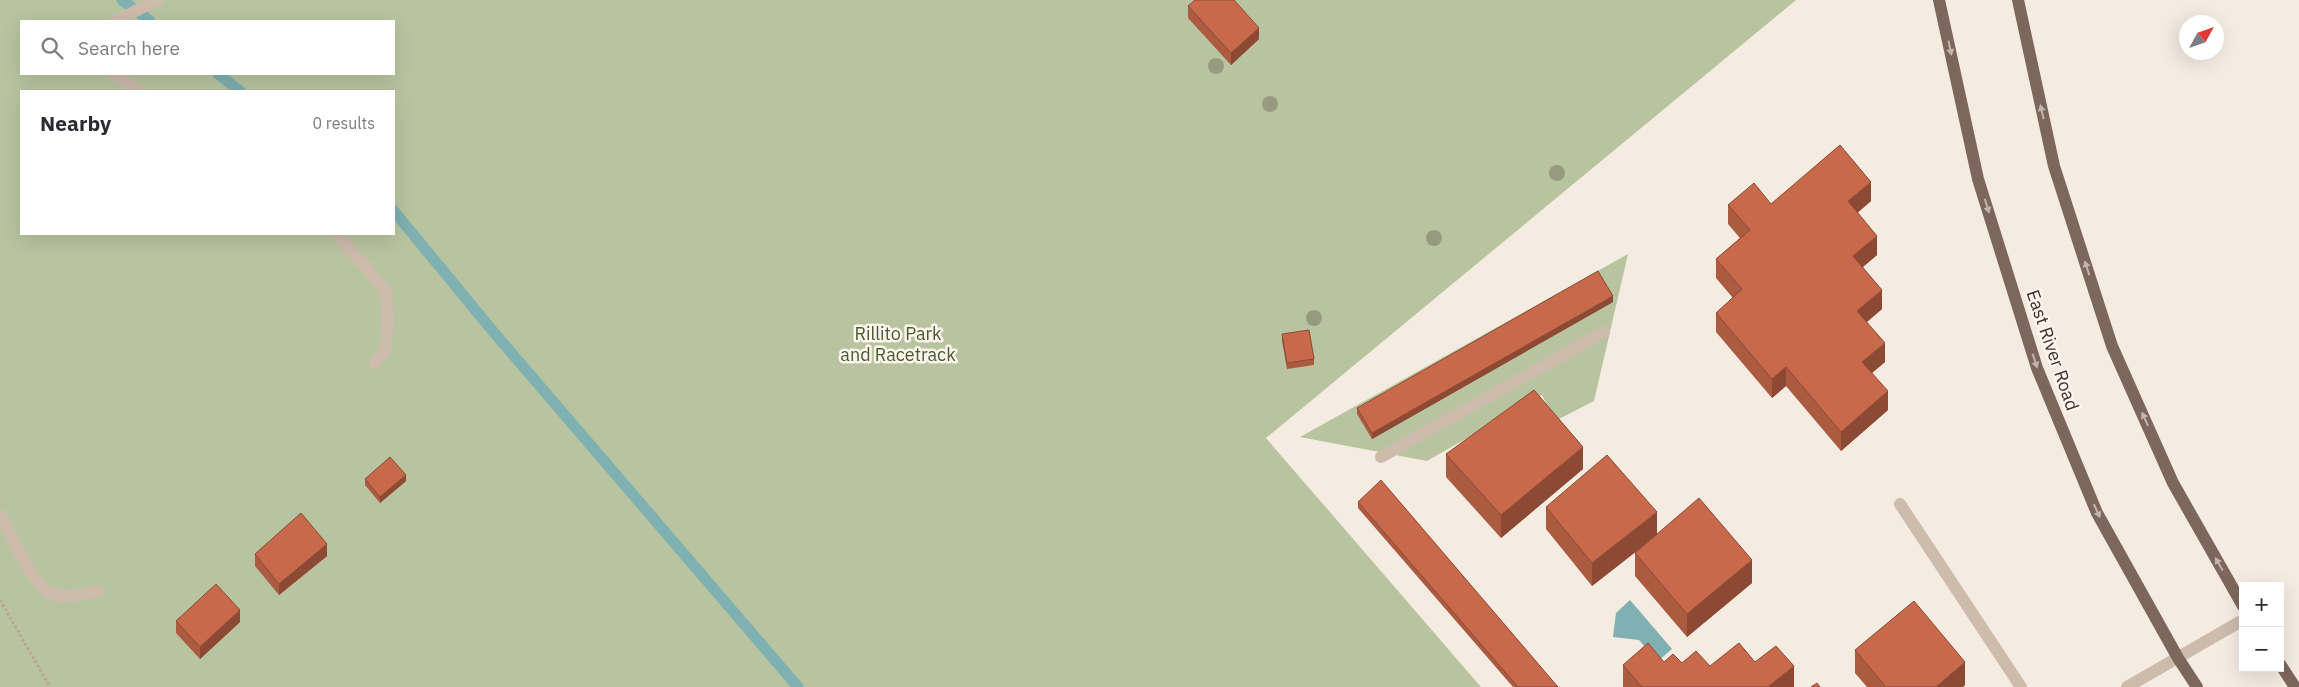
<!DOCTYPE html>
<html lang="en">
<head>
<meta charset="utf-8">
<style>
	:root { --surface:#fff; --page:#f7f7f7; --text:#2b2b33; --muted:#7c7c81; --line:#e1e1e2 }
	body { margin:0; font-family:"IBM Plex Sans",sans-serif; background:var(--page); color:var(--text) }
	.controls { position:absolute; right:15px; bottom:15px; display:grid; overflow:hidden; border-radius:0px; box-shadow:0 5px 20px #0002 }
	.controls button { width:45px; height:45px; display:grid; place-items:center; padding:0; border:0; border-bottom:1px solid var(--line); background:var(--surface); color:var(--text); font:25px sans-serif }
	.compass { position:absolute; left:2179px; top:15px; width:45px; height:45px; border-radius:50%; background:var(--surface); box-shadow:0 5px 20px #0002; rotate:50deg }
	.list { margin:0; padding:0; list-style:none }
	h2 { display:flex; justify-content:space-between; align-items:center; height:65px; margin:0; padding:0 20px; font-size:21px }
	h2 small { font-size:16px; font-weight:400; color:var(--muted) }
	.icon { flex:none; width:28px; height:28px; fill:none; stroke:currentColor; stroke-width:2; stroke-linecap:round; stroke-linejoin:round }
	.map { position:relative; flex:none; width:2299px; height:687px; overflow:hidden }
	.search { position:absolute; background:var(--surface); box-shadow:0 5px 20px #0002; left:20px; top:20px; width:375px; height:55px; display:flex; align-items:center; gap:12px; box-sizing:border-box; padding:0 18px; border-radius:0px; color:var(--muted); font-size:19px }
	.panel { position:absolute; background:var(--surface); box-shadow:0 5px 20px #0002; left:20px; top:90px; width:375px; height:145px; border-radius:0px }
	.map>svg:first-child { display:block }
	.green { fill:#b8c4a0; fill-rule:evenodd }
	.water { fill:#7fb0b2 }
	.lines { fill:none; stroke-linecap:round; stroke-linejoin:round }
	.stream { stroke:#7fb0b2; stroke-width:11 }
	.path { stroke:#b9a596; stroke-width:3; stroke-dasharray:2.5 2.5; stroke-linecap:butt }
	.service { stroke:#cdbbac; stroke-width:12 }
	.primary { stroke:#7d675c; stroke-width:12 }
	.tree { fill:#969b7f }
	.wall { fill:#ac5a40 }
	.shaded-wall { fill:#8c4a34 }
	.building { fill:#c8694b; stroke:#8c4a34 }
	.oneway { fill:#c2b5ac }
	.labels { text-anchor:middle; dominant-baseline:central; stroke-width:5; stroke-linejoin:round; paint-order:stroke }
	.park-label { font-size:18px; fill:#4a5a2e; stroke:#fbf5ee }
	.street-label { font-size:18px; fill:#3b302b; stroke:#fbf5ee }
</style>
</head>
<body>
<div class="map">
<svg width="2299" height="687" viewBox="0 0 2299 687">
	<rect width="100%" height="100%" fill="#f4ebe1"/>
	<path class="green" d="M0,0H1796L1266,438L1481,687H0ZM21,21H394V74H21ZM21,91H394V234H21Z
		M1628,254L1594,401L1555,421L1542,395L1427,461L1300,437Z"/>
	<path class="water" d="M1630,600L1672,649L1658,661L1639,640L1613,637L1616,613Z"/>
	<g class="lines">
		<path class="stream" d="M122,0L150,21
			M218,74L240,91
			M394,211L491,329L798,687"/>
		<path class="path" d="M0,600L50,687"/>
		<path class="service" d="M116,21L157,0
			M114,74L139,91
			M337,234L386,291L388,323L385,350L375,363
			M1381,457L1604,332
			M1900,504L2021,687
			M0,515C11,534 33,587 52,594C66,599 84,594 98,591
			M2127,687L2243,620"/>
		<path class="primary" d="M1939,0L1978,179L2037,368L2097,513L2178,658L2197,687
			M2018,0L2054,166L2112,346L2173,483L2243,606
			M2280,664L2295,687"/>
	</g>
	<g class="tree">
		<circle cx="1216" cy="66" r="8"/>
		<circle cx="1270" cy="104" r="8"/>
		<circle cx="1557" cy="173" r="8"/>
		<circle cx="1434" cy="238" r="8"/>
		<circle cx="1314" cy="318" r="8"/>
	</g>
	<path class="wall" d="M1188,6L1259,39L1231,65L1188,18Z
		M1871,201L1858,212L1877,255L1863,267L1882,309L1867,322L1885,362L1872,373L1888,410L1841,451L1786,386L1772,398L1716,332V313L1733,298L1716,278V259L1740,238L1728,224V205Z
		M1613,302L1372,439L1357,414V408Z
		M1282,334L1314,359V365L1287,369L1282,341Z
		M1446,454L1583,469L1501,538L1446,477Z
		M365,479L406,481L380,503L365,485Z
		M1358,502L1558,687H1513L1358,508Z
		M1546,507L1657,534L1752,583L1687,637L1635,576V553L1642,547L1592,586L1546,529Z
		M255,554L327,556L279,595L255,566Z
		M176,621L240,622L200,659L176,633Z
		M1855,650L1965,685L1963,687H1867L1855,673Z
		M1755,662L1794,687H1623V665L1682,663L1710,666Z"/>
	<path class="shaded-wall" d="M1259,28V39L1231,65V53Z
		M1871,182V201L1848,221V201Z
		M1877,236V255L1853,275V256Z
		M1882,290V309L1857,330V311Z
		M1613,296V302L1372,439V433Z
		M1885,343V362L1862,381V362Z
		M1786,367V386L1772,398V379Z
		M1888,391V410L1841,451V432Z
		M1583,447V469L1501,538V515Z
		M406,475V481L380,503V497Z
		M1657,512V535L1592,586V563Z
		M327,544V556L279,595V584Z
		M1752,560V583L1687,637V614Z
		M240,610V622L200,659V647Z
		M1965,662V685L1963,687H1936Z
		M1794,666V687H1768Z"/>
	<path class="building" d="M1195,0H1234L1259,28L1231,53L1188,6Z
		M1840,145L1871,182L1848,201L1877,236L1853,256L1882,290L1857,311L1885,343L1862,362L1888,391L1841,432L1786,367L1772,379L1716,313L1742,289L1716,259L1750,230L1728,205L1754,183L1771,204Z
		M1598,271L1613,296L1372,433L1357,408Z
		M1309,330L1314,359L1287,363L1282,334Z
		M1534,390L1583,447L1501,515L1446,454Z
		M1607,455L1657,512L1592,563L1546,507Z
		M390,457L406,475L380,497L365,479Z
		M1381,480L1558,687H1518L1358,502Z
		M1699,498L1752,560L1687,614L1635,553Z
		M301,513L327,544L279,584L255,554Z
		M216,584L240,610L200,647L176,621Z
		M1914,601L1965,662L1936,687H1886L1855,650Z
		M1648,643L1664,662L1673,654L1682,663L1696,651L1710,666L1739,643L1755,662L1776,646L1794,666L1768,687H1642L1623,665Z
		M1817,683L1820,687H1811Z"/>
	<defs><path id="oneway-solid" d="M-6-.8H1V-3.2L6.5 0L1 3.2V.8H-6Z" transform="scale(1.25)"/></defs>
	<g class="oneway">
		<use href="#oneway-solid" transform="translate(1950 48) rotate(78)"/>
		<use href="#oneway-solid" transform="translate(2042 112) rotate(-103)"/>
		<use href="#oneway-solid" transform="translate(1987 206) rotate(73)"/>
		<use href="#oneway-solid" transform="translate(2087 268) rotate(-108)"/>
		<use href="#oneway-solid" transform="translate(2035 361) rotate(72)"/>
		<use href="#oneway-solid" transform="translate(2145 419) rotate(-114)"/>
		<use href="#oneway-solid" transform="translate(2097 511) rotate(65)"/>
		<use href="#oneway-solid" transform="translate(2219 564) rotate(-120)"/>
	</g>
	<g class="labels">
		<g class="park-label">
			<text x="898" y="333">Rillito Park<tspan x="898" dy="21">and Racetrack</tspan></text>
		</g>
		<g class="street-label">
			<text transform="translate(2053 350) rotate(71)">East River Road</text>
		</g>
	</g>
</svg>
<div class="controls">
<button>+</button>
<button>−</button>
</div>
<svg class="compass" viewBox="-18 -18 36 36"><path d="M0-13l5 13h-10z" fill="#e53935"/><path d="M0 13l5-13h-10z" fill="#7c7c81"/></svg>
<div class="search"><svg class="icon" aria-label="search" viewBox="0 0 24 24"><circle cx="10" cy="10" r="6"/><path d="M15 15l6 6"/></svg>Search here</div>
<section class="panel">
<h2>Nearby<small>0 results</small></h2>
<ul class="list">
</ul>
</section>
</div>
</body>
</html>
